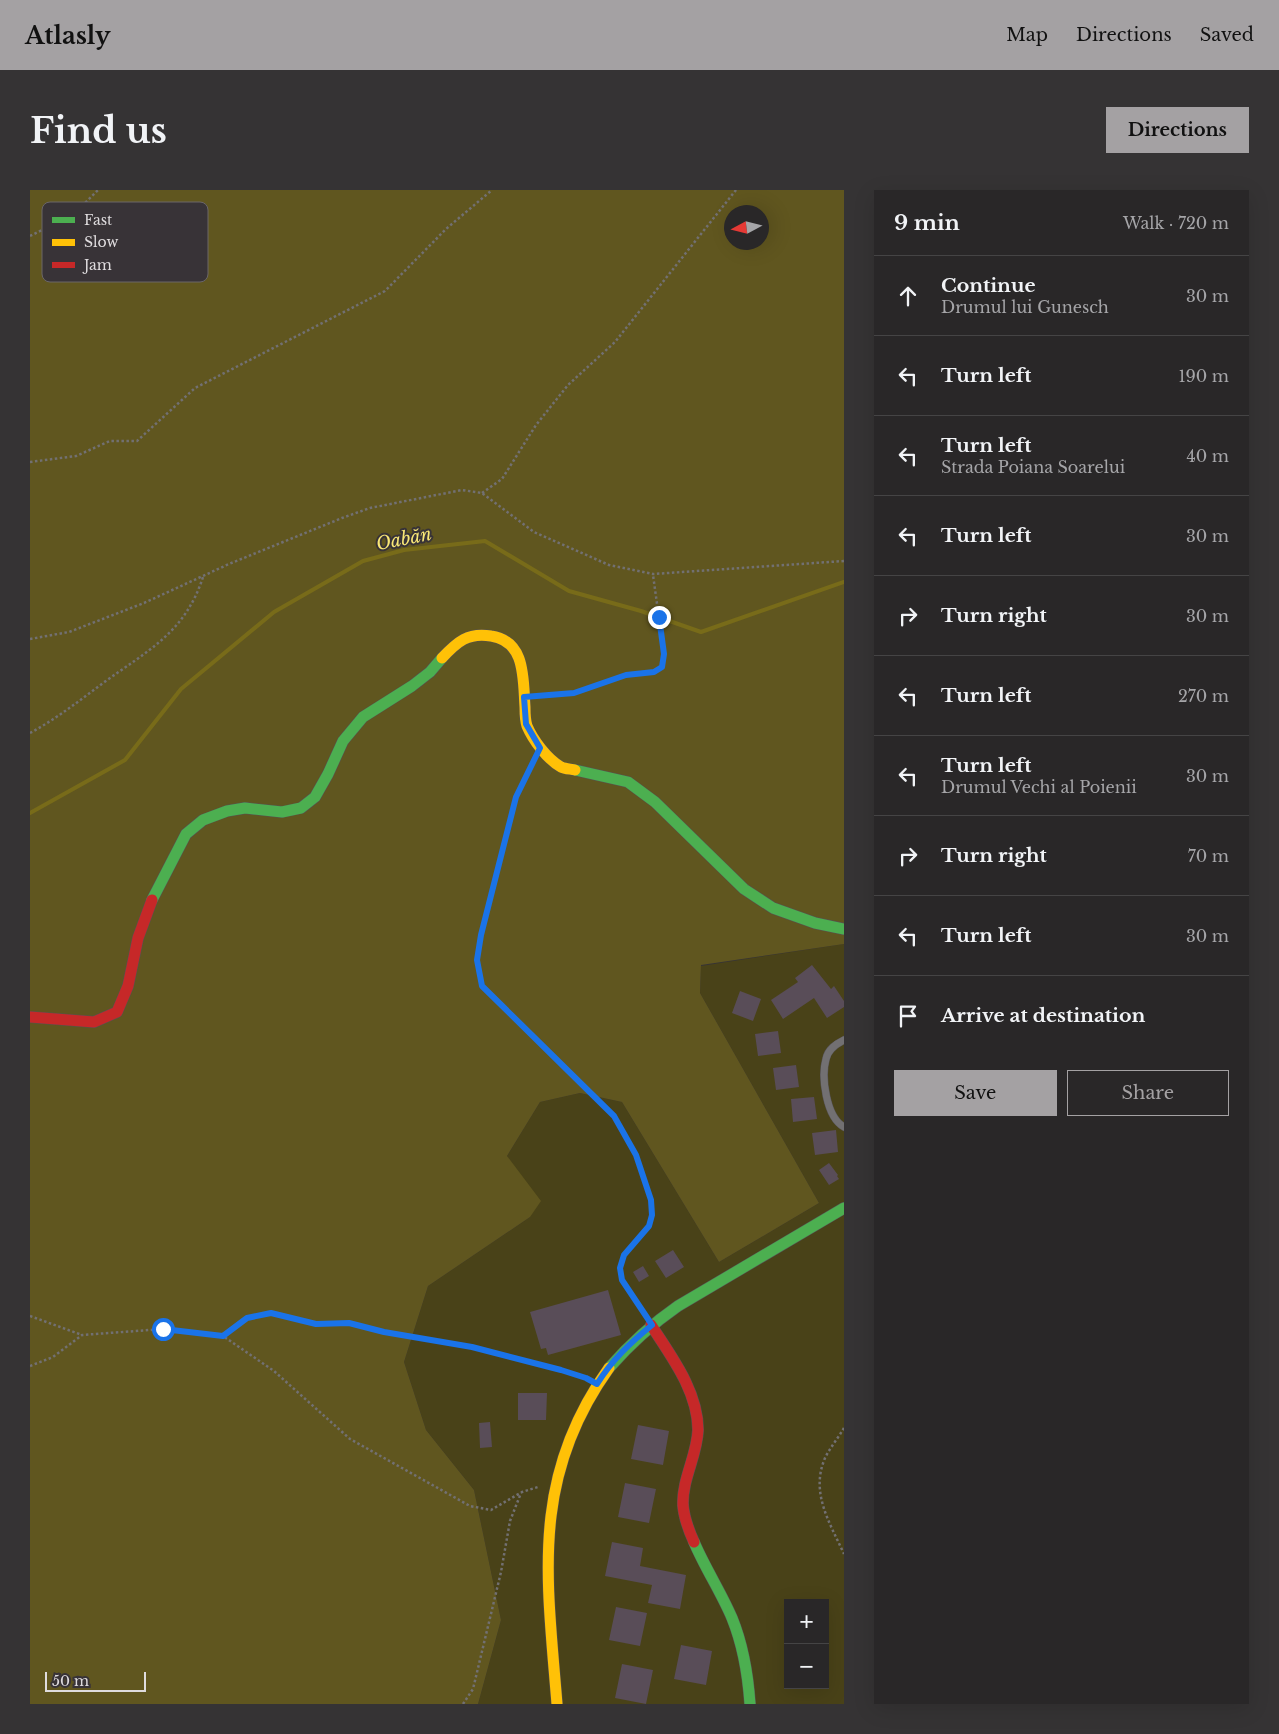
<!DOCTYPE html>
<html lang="en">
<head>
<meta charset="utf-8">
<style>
	:root { --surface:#292728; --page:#353334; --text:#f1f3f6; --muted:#a5a5a8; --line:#454445; --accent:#a4a1a3 }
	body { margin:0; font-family:"Libre Baskerville",serif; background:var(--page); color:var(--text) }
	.controls { position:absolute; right:15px; bottom:15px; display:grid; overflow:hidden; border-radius:0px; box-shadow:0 5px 20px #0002 }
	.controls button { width:45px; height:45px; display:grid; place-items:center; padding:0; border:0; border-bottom:1px solid var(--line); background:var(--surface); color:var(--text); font:25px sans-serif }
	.compass { position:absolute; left:694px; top:15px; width:45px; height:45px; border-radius:50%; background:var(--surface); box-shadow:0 5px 20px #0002; rotate:263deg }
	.scale { position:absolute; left:15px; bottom:12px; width:101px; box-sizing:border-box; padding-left:5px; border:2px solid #dfdcde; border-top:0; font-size:14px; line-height:18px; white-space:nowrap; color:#dfdcde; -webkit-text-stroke:4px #383337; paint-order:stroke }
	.stop { position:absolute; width:15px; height:15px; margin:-11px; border:4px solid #1a73e8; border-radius:50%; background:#fff }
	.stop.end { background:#1a73e8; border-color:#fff; box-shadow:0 1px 5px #0008 }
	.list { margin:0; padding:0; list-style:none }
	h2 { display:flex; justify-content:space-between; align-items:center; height:65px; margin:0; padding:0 20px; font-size:21px }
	h2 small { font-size:16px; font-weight:400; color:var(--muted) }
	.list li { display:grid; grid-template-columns:32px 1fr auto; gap:15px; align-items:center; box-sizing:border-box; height:80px; padding:0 20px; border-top:1px solid var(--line) }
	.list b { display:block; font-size:19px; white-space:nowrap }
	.list p { margin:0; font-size:16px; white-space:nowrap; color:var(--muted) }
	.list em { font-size:16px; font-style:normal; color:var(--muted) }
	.actions { display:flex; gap:10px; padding:15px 20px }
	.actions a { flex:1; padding:11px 0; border:1px solid var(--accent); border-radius:0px; text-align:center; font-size:18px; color:var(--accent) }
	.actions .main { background:var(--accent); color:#111 }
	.icon { flex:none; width:28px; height:28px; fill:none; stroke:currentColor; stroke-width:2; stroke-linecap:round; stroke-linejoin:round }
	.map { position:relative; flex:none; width:814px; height:1514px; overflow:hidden; border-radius:0px }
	header { display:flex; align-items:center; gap:30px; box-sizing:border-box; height:70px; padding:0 25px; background:var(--accent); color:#111 }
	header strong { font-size:24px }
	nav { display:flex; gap:28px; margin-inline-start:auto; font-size:18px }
	.intro { display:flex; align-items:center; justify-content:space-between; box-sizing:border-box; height:120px; padding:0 30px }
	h1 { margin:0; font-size:35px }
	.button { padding:12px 22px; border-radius:0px; background:var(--accent); color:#111; font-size:18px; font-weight:700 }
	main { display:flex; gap:30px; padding:0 30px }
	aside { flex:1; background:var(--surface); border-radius:0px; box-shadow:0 5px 20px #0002 }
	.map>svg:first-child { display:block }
	.green { fill:#494218; fill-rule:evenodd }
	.forest { fill:#60561f; fill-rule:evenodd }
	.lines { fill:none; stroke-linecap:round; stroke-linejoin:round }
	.stream { stroke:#786b19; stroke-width:4 }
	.building { fill:#594d58 }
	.lane-casing { stroke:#555254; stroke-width:8 }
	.fast-casing { stroke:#555254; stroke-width:12 }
	.slow-casing { stroke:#555254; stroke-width:12 }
	.jam-casing { stroke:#555254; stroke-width:12 }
	.path { stroke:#727072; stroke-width:2.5; stroke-dasharray:2.5 2.5; stroke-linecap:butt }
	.lane { stroke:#727072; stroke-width:7 }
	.fast { stroke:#4caf50; stroke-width:11 }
	.slow { stroke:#ffc107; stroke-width:11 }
	.jam { stroke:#c62828; stroke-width:11 }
	.route { stroke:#1a73e8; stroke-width:6 }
	.labels { text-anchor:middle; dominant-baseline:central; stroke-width:4; stroke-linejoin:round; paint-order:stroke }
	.water-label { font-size:18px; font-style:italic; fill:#f9e776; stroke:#383337 }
	.key { fill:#383337; stroke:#6a6669; stroke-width:1 }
	.key-label { font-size:14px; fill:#dfdcde }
</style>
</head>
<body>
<header>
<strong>Atlasly</strong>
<nav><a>Map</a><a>Directions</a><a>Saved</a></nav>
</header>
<div class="intro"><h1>Find us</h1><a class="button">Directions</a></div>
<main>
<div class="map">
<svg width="814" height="1514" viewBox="0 0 814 1514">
	<rect width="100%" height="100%" fill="#373436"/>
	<path class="green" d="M814,754V1514H448L471,1430L444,1300L396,1240L374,1172L398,1096L500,1027L477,966L510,912L550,903L592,912L689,1072L789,1013L670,803L671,776ZM758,1413H795V1495H758Z"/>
	<path class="forest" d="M0,0H814V754L671,775L670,803L789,1013L689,1072L592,912L550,903L510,912L477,966L511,1011L500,1027L398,1096L374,1172L396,1240L444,1300L471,1430L448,1514H0ZM702,22H732V52H702Z"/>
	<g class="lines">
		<path class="stream" d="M0,623L95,570L151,499L244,422L333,371L374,360L455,351L539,401L611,421L671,442L814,392"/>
	</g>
	<path class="building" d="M782,775L801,799L804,796L814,811V817L797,828L784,808L753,829L741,810L768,792L765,788Z
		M710,801L731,809L723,831L702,823Z
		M748,841L751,863L728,866L725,844Z
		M766,875L769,897L746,900L743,878Z
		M784,907L787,929L763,932L761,909Z
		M806,940L808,962L785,965L782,943Z
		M799,973L808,985L807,986L809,989L799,995L789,980Z
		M643,1060L654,1077L636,1088L625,1071Z
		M613,1076L619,1086L609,1092L603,1082Z
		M578,1100L591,1145L518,1165L516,1158L511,1159L500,1122Z
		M488,1203H517L516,1230H488Z
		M460,1232L462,1257L450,1258L449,1233Z
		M608,1235L639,1241L633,1275L601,1269Z
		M595,1293L626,1299L619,1333L588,1327Z
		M582,1352L613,1358L610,1376L656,1385L650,1419L618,1413L622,1395L575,1386Z
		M586,1417L617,1423L610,1456L579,1450Z
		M651,1455L682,1461L676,1495L644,1489Z
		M592,1474L623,1480L616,1514L585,1508Z"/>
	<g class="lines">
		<g class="lane-casing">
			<path id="lane" d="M814,850C806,854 798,859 796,869C791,887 796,927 814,937"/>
		</g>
		<g class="fast-casing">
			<path id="fast" d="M545,580L598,592L625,612L714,699L743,718L785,733L814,739
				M122,710L156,644L173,630L197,621L215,618L252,622L271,618L285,607L298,584L313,551L333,527L382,496L400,482L412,468
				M579,1178C600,1154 622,1134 648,1116L814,1018
				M664,1352C675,1378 691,1402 702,1428C713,1455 718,1485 720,1514"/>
		</g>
		<g class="slow-casing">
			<path id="slow" d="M412,468C427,452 438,442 461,446C496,451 493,489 495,517C495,523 495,530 497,536C503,550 517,569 531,577C535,579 541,579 545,580
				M527,1514C517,1388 500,1288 579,1178"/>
		</g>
		<g class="jam-casing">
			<path id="jam" d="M0,827L64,832L87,822L98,796L108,748L122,710
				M621,1135C641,1166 668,1201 668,1240C667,1266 652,1289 653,1315C654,1328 659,1341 664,1352"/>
		</g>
		<path class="path" d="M0,46L38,27L52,16L68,0
			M0,272L46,266L80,251H107L165,198L355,101L416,39L462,0
			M452,303L472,289L506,235L538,195L585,152L706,0
			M0,449L39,442L114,413L199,374L312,328L340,318L432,300L452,303L504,342L579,375L623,384L814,371
			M510,506L544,503L596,485L624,482L631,477L634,464L623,385
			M0,543C26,529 49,511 73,493C117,461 155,443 173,387
			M503,573L487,607L451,745L447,770L452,796L584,926L606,965L621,1010L622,1025L619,1036L594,1065L590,1078L592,1090L612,1121
			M0,1126L52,1145
			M193,1146L217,1127L241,1123L286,1134L319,1133L354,1142L442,1157L531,1180L552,1187
			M0,1176L23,1167L52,1145L133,1139L193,1146L244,1181L320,1249L440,1316L461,1320L492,1302L508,1297
			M814,1238C808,1248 800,1258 795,1268C780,1303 800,1333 814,1364
			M433,1514L443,1499L471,1382L480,1331L491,1303"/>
		<use href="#lane" class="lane"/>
		<use href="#fast" class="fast"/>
		<use href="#slow" class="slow"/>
		<use href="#jam" class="jam"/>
	</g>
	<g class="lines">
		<path class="route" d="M133,1139L193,1146L217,1128L241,1123L286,1134L319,1133L354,1142L442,1157L531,1180L556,1188L567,1194C582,1170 600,1153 622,1135L592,1090L590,1078L594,1065L619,1036L622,1025L621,1010L606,965L584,926L452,796L447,770L451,745L486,607L510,558L496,534L494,507L544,503L596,485L624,482L632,477L634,464L629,427"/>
	</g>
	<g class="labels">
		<g class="water-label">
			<text transform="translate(374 349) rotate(-11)">Oabăn</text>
		</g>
	</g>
	<rect x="12" y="12" width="166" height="80" rx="8" class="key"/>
	<rect x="22" y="27" width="23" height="6" fill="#4caf50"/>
	<rect x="22" y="49" width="23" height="7" fill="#ffc107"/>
	<rect x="22" y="72" width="23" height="6" fill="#c62828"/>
	<g class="key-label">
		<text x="54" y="35">Fast</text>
		<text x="54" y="57">Slow</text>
		<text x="54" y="80">Jam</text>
	</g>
</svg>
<div class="controls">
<button>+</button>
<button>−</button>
</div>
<svg class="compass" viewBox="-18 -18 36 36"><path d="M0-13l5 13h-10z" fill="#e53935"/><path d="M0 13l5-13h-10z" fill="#a5a5a8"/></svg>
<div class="scale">50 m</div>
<div class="stop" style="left:133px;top:1139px"></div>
<div class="stop end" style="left:629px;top:427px"></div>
</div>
<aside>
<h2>9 min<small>Walk · 720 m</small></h2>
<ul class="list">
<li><svg class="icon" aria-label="ahead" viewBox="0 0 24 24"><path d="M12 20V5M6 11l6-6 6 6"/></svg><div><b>Continue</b><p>Drumul lui Gunesch</p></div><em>30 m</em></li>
<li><svg class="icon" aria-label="left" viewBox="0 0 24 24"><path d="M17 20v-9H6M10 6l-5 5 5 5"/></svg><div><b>Turn left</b></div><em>190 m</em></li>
<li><svg class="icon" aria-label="left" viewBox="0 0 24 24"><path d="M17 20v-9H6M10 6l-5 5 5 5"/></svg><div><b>Turn left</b><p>Strada Poiana Soarelui</p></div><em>40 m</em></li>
<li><svg class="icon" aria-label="left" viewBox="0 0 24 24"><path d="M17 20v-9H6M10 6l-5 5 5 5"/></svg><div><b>Turn left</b></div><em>30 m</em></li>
<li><svg class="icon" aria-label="right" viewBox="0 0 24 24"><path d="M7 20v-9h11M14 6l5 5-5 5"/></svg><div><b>Turn right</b></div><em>30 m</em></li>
<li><svg class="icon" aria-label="left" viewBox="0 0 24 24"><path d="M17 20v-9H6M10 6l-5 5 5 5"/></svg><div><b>Turn left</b></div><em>270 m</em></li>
<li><svg class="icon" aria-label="left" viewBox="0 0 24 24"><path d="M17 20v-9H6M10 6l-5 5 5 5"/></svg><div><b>Turn left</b><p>Drumul Vechi al Poienii</p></div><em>30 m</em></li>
<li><svg class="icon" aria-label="right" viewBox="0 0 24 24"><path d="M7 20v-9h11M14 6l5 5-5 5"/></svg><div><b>Turn right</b></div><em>70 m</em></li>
<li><svg class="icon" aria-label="left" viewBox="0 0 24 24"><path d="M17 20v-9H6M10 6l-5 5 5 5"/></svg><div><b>Turn left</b></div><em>30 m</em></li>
<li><svg class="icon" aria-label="arrive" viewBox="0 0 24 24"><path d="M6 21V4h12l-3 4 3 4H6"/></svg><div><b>Arrive at destination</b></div></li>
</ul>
<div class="actions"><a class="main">Save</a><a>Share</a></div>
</aside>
</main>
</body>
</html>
